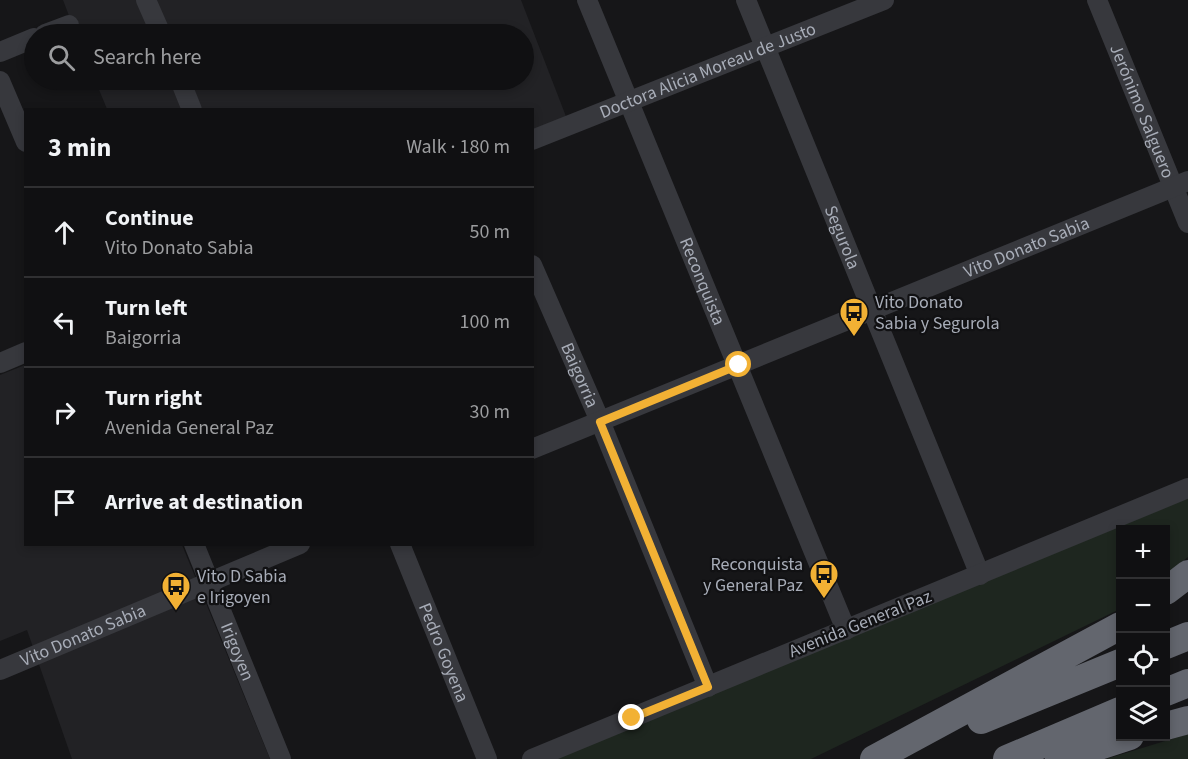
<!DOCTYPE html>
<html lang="en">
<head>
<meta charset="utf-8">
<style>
	:root { --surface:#101012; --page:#1e1e20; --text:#f1f3f6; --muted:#9c9d9f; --line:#303032 }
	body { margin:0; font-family:"Source Sans 3",sans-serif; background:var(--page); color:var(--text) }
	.controls { position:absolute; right:18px; bottom:18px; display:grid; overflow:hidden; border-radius:0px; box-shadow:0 3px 9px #0003 }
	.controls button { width:54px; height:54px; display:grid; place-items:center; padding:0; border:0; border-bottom:2px solid var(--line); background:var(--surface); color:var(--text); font:30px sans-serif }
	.stop { position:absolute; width:18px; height:18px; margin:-14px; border:4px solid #f2b134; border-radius:50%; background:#fff }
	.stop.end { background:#f2b134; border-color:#fff; box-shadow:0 2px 6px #0008 }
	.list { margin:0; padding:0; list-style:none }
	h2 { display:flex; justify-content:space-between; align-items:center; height:78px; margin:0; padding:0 24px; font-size:26px }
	h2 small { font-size:20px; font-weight:400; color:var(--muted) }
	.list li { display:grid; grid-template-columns:39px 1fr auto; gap:18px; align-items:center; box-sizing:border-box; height:90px; padding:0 24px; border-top:2px solid var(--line) }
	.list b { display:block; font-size:22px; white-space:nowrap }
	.list p { margin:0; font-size:20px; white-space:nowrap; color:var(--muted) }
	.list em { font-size:20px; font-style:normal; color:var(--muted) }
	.icon { flex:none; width:33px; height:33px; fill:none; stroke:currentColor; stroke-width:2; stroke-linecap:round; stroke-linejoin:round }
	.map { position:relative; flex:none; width:1188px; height:759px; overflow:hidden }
	.search { position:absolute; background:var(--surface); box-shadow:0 3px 9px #0003; left:24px; top:24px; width:510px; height:66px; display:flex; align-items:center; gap:15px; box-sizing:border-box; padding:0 21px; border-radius:33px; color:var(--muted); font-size:22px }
	.panel { position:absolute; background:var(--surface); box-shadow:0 3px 9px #0003; left:24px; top:108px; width:510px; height:438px; border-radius:0px }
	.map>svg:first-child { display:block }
	.built { fill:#222225 }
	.green { fill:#1e261f }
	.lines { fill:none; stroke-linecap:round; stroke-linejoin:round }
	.minor { stroke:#37383d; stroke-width:20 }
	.highway { stroke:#63666e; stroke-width:28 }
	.route { stroke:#f2b134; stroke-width:8 }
	.labels { text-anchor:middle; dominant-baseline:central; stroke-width:4.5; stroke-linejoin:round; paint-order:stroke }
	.street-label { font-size:18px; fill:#a8adb8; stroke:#111113 }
	.poi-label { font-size:18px; fill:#a8adb8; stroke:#111113; text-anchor:start }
</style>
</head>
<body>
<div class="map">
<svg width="1188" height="759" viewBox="0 0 1188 759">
	<rect width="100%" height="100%" fill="#161618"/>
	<path class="built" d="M63,0H521L567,119L533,132L532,110L107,109L95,80H524V34H76Z
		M25,365L26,544L182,545L270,759H72L27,630L0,641V375Z"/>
	<path class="green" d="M1188,498V557L1166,575V530H1120V609L811,759H555Z
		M1188,734V759H1106Z"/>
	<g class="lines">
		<g class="minor">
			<path d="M146,0L161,34"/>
			<path id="s1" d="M587,0L846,630"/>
			<path id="s2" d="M746,0L980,575"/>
			<path id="s3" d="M1097,0L1188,223"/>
			<path d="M45,34L69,25"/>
			<path d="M0,52L34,38"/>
			<path d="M180,80L192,110"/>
			<path d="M0,81L26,142"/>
			<path id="s4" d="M532,140L884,0"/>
			<path id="s5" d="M532,265L600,421L708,687"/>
			<path d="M0,363L26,352"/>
			<path id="s6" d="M532,449L1188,181"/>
			<path id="s7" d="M194,544L281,759"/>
			<path id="s8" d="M400,544L487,759"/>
			<path id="s9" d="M0,670L300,544"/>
			<path d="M532,759L1188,488"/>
		</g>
		<path class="highway" d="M1166,591L1188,574
			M1166,645L1188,636
			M1166,692L1188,683
			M981,720L1120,663
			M1166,726L1188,720
			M874,759L1120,626
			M1007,759L1120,711
			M1059,759L1130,736"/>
	</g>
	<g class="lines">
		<path class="route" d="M632,718L708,687L600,422L739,365"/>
	</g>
	<defs>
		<g id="bus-pin" transform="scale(1.5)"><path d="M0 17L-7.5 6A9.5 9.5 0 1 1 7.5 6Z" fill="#f2b134" stroke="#111113"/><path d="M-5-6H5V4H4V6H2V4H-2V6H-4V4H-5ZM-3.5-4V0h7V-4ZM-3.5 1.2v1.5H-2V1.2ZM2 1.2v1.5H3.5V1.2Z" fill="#111"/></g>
	</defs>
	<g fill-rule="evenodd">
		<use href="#bus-pin" x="854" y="312"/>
		<use href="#bus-pin" x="824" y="574"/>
		<use href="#bus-pin" x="176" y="586"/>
	</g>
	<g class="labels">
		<g class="street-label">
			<text stroke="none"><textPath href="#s4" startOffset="189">Doctora Alicia Moreau de Justo</textPath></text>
			<text stroke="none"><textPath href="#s3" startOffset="120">Jerónimo Salguero</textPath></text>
			<text stroke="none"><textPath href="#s2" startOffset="256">Segurola</textPath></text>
			<text stroke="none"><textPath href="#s6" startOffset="534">Vito Donato Sabia</textPath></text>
			<text stroke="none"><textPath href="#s1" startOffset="304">Reconquista</textPath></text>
			<text stroke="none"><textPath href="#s5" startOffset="120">Baigorria</textPath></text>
			<text transform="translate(860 624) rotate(-22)">Avenida General Paz</text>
			<text stroke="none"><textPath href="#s9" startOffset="90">Vito Donato Sabia</textPath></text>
			<text stroke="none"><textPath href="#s7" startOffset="116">Irigoyen</textPath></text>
			<text stroke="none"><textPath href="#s8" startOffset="117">Pedro Goyena</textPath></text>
		</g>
		<g class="poi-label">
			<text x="875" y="302">Vito Donato<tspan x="875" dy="21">Sabia y Segurola</tspan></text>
			<text x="803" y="564" text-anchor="end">Reconquista<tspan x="803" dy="21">y General Paz</tspan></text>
			<text x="197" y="576">Vito D Sabia<tspan x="197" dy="21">e Irigoyen</tspan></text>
		</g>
	</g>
</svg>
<div class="controls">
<button>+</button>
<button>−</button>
<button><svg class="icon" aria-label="locate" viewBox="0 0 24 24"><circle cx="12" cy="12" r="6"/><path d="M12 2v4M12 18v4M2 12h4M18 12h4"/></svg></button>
<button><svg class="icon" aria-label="layers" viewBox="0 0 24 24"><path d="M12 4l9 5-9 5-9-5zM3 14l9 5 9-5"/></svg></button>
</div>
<div class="stop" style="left:739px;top:365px"></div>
<div class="stop end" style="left:632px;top:718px"></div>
<div class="search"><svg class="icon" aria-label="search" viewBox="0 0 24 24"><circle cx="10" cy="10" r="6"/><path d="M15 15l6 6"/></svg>Search here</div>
<section class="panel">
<h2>3 min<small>Walk · 180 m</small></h2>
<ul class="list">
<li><svg class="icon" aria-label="ahead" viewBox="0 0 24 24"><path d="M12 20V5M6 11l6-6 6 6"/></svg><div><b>Continue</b><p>Vito Donato Sabia</p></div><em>50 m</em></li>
<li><svg class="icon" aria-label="left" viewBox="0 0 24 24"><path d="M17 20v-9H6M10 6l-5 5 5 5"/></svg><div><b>Turn left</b><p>Baigorria</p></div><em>100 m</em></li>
<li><svg class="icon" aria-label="right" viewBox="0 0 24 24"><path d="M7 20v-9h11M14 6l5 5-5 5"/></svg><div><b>Turn right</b><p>Avenida General Paz</p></div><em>30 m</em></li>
<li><svg class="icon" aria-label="arrive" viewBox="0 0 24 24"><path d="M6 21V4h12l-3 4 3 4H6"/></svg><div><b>Arrive at destination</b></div></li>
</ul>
</section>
</div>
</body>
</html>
